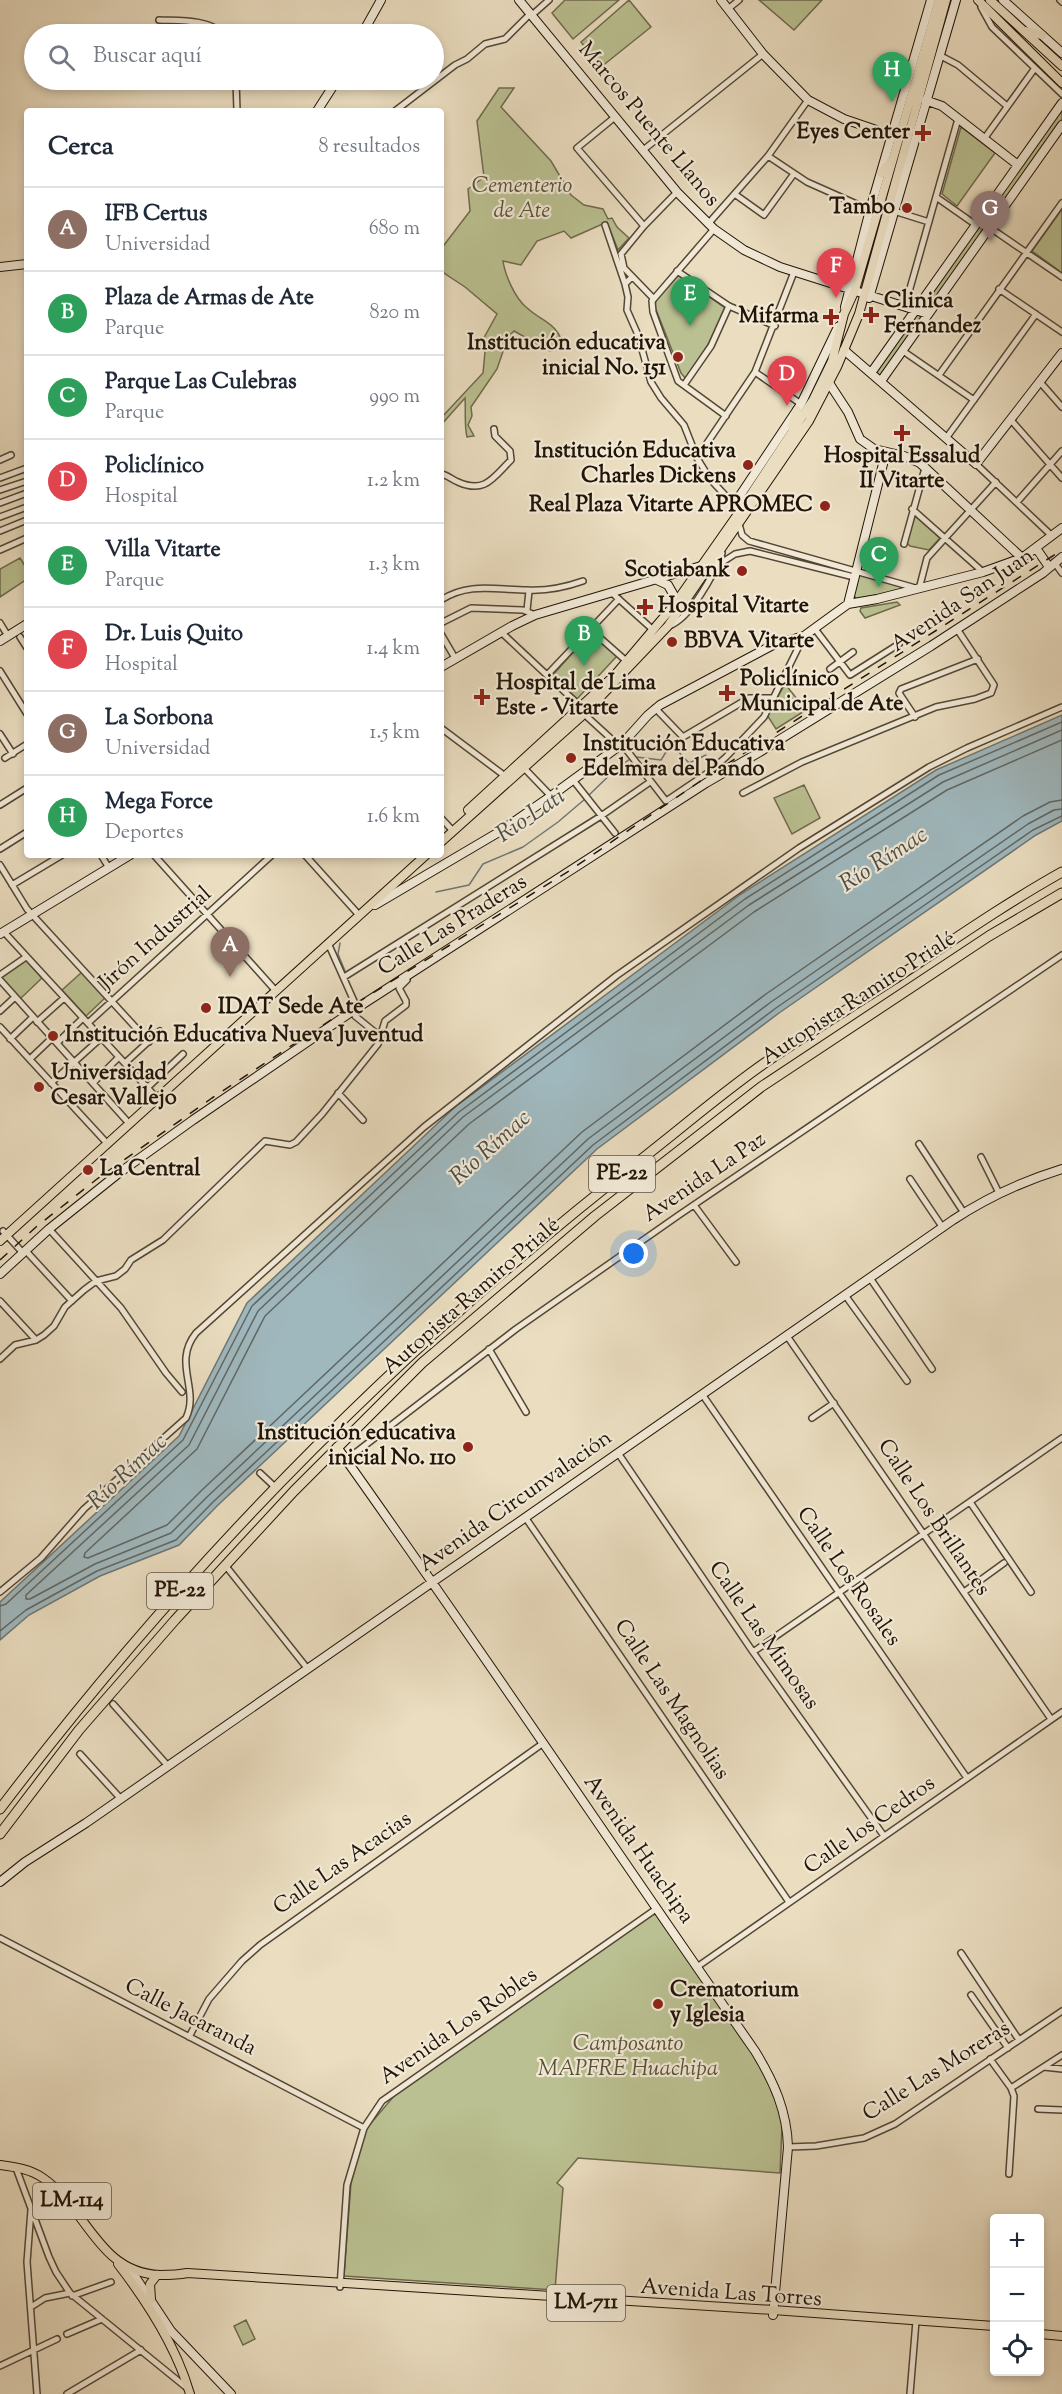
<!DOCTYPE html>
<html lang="es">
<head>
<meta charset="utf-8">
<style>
	:root { --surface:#fff; --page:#f2f2f3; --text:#1f2937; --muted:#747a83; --line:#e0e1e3; --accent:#1a73e8 }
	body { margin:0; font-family:"Sorts Mill Goudy",serif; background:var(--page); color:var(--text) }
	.controls { position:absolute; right:18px; bottom:18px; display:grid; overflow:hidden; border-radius:6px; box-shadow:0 3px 9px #0003 }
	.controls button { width:54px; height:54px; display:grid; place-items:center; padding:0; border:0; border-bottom:2px solid var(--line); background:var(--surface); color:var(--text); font:30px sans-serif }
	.you { position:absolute; left:634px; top:1254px; width:21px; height:21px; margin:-15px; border:4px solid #fff; border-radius:50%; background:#1a73e8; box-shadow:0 0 0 9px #1a73e833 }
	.badge { display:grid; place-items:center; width:39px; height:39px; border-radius:50%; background:var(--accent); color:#fff; font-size:20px; font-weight:700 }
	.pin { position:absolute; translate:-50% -50px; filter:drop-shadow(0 2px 3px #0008) }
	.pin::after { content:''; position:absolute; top:32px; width:21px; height:18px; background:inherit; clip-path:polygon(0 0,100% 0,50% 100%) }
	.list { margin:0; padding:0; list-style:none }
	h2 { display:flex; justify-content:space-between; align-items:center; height:78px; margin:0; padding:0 24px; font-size:26px }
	h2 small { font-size:20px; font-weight:400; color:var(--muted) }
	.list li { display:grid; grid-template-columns:39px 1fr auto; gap:18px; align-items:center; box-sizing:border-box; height:84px; padding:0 24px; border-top:2px solid var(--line) }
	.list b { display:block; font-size:22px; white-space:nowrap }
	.list p { margin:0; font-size:20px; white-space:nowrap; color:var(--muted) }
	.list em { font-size:20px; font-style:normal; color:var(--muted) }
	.icon { flex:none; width:33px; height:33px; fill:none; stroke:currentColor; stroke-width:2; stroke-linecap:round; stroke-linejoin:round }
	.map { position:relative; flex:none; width:1062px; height:2394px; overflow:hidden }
	.search { position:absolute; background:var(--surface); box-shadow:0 3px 9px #0003; left:24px; top:24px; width:420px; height:66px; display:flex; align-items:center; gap:15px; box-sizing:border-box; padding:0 21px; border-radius:33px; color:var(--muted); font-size:22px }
	.panel { position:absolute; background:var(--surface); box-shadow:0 3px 9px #0003; left:24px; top:108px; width:420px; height:750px; border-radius:6px }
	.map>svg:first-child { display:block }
	.green { fill:#bac091; stroke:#6e6a4c; stroke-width:1.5 }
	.water { fill:#9fb8be; stroke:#6d7675; stroke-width:1.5 }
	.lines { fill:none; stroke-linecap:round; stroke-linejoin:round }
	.shore { stroke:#606662; stroke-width:1.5 }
	.stream { stroke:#6d7675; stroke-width:1.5 }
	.street-casing { stroke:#534635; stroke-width:8 }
	.secondary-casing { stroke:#211407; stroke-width:10 }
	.primary-casing { stroke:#211407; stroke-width:10 }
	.highway-casing { stroke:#211407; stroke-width:11 }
	.street { stroke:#f1e9d6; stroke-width:5 }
	.secondary { stroke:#f1e9d6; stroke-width:8 }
	.primary { stroke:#eaddc0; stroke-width:8 }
	.highway { stroke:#eaddc0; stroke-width:9 }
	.rail { stroke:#211407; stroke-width:1.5; stroke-dasharray:10 10; stroke-linecap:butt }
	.poi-dot { fill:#8f2418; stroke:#f1e9d6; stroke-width:2 }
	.labels { text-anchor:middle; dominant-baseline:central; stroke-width:4.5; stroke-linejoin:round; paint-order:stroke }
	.shield { fill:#f1e9d6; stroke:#5f5445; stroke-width:1.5 }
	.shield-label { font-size:21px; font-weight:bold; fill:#211407 }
	.street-label { font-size:22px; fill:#211407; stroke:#f1e9d6 }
	.poi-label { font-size:22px; font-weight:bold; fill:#211407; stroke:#f1e9d6; text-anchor:start }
	.park-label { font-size:22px; font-style:italic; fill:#575037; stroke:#f1e9d6 }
	.water-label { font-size:24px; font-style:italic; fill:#4d4d47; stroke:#f1e9d6 }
</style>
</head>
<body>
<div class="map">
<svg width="1062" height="2394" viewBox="0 0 1062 2394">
	<rect width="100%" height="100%" fill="#eaddc0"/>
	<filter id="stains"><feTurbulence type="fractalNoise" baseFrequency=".00333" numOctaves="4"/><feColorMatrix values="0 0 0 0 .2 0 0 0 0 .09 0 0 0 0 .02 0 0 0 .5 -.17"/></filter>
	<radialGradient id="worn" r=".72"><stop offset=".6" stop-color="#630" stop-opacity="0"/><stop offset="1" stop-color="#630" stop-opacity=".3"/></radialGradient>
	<path class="green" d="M565,0H619L573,39L552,13Z
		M629,0L651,27L601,67L581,42Z
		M759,0H822L794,30Z
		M499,88H514L501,107L551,161L571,195L584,205L603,209L608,219L612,218L617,227L629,238L618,250L607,222L571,238L564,231L537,241L521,265L503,261C505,275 515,298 526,307C543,323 558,322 564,348L550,351L514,331L508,337L497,369L471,407L472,416L468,425L474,436L467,437C464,424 466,412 465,398L441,425V418L483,373L485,352L480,345L497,314L465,287L441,271V249L470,211L468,189L484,177L477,121Z
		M1062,109V119L928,309H923V306Z
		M961,127L995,153L957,206L942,194Z
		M1062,209V273L1032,251Z
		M677,274L725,308L709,343L686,379L681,373L655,307L656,299Z
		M916,314L923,317L883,374L879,375L876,371Z
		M914,513L940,538L929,550L910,546L907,543Z
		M20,558L27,569V579L0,597V569Z
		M861,574L902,586L901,591L856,599L854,595L858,576Z
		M897,602L900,605L865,618L860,611L861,608Z
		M591,632L617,656L577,699L552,676Z
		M785,684L806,710L776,729L767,715Z
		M804,785L820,818L792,834L774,798Z
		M25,959L42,978L19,1000L0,976Z
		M82,972L106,997L86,1016L62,990Z
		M651,1914L658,1915L767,2073L779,2103L782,2127L780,2173L578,2158L557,2183L563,2188L555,2290L344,2276L351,2183L366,2129L394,2096Z
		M246,2320L255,2339L243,2345L234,2326Z"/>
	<path class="water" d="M1062,715V821L1036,835L779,1013L597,1149L217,1506L179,1545L100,1576L29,1615L0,1640V1602L179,1436L247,1303L455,1107L741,894L936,770Z"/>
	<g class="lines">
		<path class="shore" d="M1062,730L943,782L749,905L463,1117L258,1311L189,1445L26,1595V1599H30L95,1564L171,1533L208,1496L588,1139L771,1002L1028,824L1054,810L1062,809
			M1062,740L947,790L754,912L469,1124L265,1316L197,1449L85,1553L84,1557L88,1558L167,1525L202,1490L582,1132L766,994L1023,816L1050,802L1062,800
			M0,1606L6,1604L183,1440L252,1306L459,1112L745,899L939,775L1062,722
			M0,1631L26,1610L97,1571L176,1540L213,1502L593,1145L776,1008L1033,830L1062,816"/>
		<path class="stream" d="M636,757L661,760L666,752L675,748L689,763L706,755
			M589,795L616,769L630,759
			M436,892L469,885L483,864L523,847L558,822L585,799
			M340,943L338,954L345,971"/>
		<g class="street-casing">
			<path id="street" d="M1060,0L1062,2
				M981,7L992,27L1062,94
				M728,9L739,0
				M532,15L549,0
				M159,20C180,21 208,19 224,34
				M191,34L192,22
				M939,55L958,65L1007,106
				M236,80L237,111
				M395,111L455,65L467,59L485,44L505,39L531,13
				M615,117L577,148L644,226
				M984,139L1035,68
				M642,151L763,54
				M768,156L807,182L870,210
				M736,195L764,215L793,175
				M936,197L976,225
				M894,211L929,222
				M708,224L768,156L808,100
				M605,225L625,284
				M989,227L1062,277
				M714,229L652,301L653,312L678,381L726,416
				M677,271L729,306L775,326
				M632,277L625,284L628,297L627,310L638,335L651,382L661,398L684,425L697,458L710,479L740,511
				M999,289L1062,332
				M653,298L624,268L621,254L644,226L677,192
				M905,306L958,119
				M903,351L974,400
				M755,372L801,404
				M939,375L1062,203
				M1040,382L1062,407
				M684,385L711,346L729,306
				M1011,420L1062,478
				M947,437L1036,314
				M697,458L755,372L794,272
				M0,460L11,455
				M976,464L1052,536
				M441,474C448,475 452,480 458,482C485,494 493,478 511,460L510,451L495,436L494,429
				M0,478L27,468
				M0,490L27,481
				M1017,502L1062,451
				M0,503L27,493
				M912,509L983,572
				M0,517L27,507
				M739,524L742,535L749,541L919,589L927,558L996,482
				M0,531L27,520
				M904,544L925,468
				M0,550L27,538
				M1054,562L1062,573
				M718,565L735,554L750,551L854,577
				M612,593L651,628
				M441,600C469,582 496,590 527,590C545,591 566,587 583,581
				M527,610L529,591
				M0,623L8,636
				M441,623L471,608L523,610L535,615
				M669,626C691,618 714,574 722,553
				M590,629L624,659
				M815,629L850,675L899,644
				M501,632L581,707
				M441,634L455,658
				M20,637L27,648
				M830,669L853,652
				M0,671L27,714
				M547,675L619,599
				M655,708L683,737L749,698H773
				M584,714L619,746
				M915,717L899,693L901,689L978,659
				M441,728L505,776
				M0,734L13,754
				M622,744L666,801L709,772L726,757L764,717L804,636
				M5,758L27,744
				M524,768L549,794
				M573,780L615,833
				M743,793L802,762L936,707L975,699L991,693L994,685L957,629
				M0,805L27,788
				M441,818L453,831
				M0,849L27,832
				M101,855L109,868
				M154,855L275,990
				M305,855L359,915
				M0,865L27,909L149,1042
				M12,885L62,855
				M4,932L154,1095
				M328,943L357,1008L355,1016L381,1037
				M0,975L26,957
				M344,977L601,816L650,782
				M0,980L126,1120
				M0,1011L15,997
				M37,1022L64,998
				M88,1023L272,855
				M0,1027L104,1140
				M10,1039L33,1017
				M57,1043L83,1018
				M30,1059L52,1038
				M125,1063L160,1031
				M51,1083L101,1038
				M93,1083L119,1057
				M147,1088L183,1054
				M338,1093L363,1120
				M919,1144L964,1213
				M981,1157L999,1193
				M910,1179L943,1228
				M694,1205L736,1262
				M49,1229L121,1308L166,1373L182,1392
				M3,1231L23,1253
				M26,1251L72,1301
				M870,1278L932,1369
				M845,1295L907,1381
				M0,1301L36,1340
				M787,1336L1051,1719
				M489,1349L526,1412
				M0,1359L15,1345L36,1340L44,1335L54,1326L65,1307L84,1290L96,1281L116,1276L125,1269L131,1260L163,1240L265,1141L290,1145L296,1142L322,1114L378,1044L385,1021L406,1005V1001L399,988L407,980
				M702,1394L967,1778
				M812,1418L834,1403
				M618,1453L753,1652L884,1836
				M346,1460L516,1329L679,1215L1062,955
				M260,1473L276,1488
				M970,1502L1031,1592
				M525,1517L789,1902
				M225,1565L307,1668
				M0,1592L41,1558L84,1509L186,1418C200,1389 172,1363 196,1333L424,1127L616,976L799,848L929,767L967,748L1062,707
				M964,1592L1004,1563
				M753,1652L1062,1438
				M113,1704L168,1766
				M80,1754L121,1799
				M0,1938L364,2128
				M961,1953L1019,2040
				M697,1967L1062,1712
				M971,1995L1008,2048
				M189,2037L209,1999L242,1961L260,1945L542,1744
				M990,2059L1011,2088L1014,2096L1009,2174
				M1044,2067L1062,2069
				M1011,2088L1062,2055
				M1038,2109L1062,2110
				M788,2147L816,2146L864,2138L895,2124L1062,2011
				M16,2168L49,2257L56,2272L70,2293L187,2388
				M31,2210L27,2262L37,2394
				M340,2287L347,2185L364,2128L382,2101L656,1909
				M72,2296L111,2282
				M31,2307L45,2298L70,2293
				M67,2334L102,2319
				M0,2366L57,2339
				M67,2394L141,2350
				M910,2394L916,2321"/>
		</g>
		<g class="secondary-casing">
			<path id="secondary" d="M519,0L677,192L714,229L744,250L780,267L928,314
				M721,0L763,54L808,100L844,119L891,135
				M1003,0L1062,53
				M362,34L381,0
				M925,100L942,106L1018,165
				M317,111L337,80
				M0,267L27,264
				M869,298L956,0
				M845,307L870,210L931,0
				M844,350L976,464L1062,353
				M871,373L1062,103
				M881,381L1062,125
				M829,383L848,412L860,439L874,449L904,456L920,463L1022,558
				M740,511L739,497L801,404L838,327
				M1036,548L1049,567
				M657,580L668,585L677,601
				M848,604L877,599L983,572L1022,558L1062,528
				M0,641L27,624
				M441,667L512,626L535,615L701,566
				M375,905L499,832L551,796L622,744L648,715L660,705L773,645L804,636L848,604L886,452
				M0,934L130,855
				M0,1274L49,1229L119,1173L193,1120L357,1008L706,783L758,753L931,646L1043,573L1062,557
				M337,1447C479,1646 615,1850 755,2051C774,2082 787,2111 788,2147L773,2315
				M0,1882L25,1862L86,1823L953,1220C988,1197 1023,1181 1062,1169
				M127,2267L136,2278L171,2331L231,2394"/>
		</g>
		<g class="primary-casing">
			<path id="primary" d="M978,0L1062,83
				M990,0L1062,66
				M1025,31L1042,35
				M881,173L891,161
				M792,426L797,410
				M468,810L614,676L674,605L740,511L813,400L832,361L844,314L855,290L939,0
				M441,842L584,714L668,626L809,421L837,367L859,314L946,0
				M0,1241L426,855
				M0,2165C15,2167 30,2169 43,2178C87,2208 98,2273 160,2275C169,2275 178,2275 187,2273L773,2310L994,2326
				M118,2264C148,2303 176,2346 190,2394
				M151,2299L150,2284L157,2275
				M1040,2334L1062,2336"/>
		</g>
		<g class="highway-casing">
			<path id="highway" d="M0,1809C186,1564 404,1343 648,1154C689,1122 729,1087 772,1058C812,1031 853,1006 893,980C949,943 1003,905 1062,872
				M0,1834L79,1730L175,1620L294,1491L422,1363L595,1216L761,1087L989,936L1062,893"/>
		</g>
		<use href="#street" class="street"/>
		<use href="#secondary" class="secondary"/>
		<use href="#primary" class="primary"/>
		<use href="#highway" class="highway"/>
		<path class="rail" d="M0,1260L36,1227L97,1179L212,1098L355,1004L569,871L699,782L1062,550"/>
	</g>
	<g class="poi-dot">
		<path d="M920 124h6v6h6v6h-6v6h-6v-6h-6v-6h6z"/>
		<circle cx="907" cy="208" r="6"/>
		<path d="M868 306h6v6h6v6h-6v6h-6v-6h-6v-6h6z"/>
		<path d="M828 308h6v6h6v6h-6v6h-6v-6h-6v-6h6z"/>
		<circle cx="678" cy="357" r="6"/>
		<path d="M899 424h6v6h6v6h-6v6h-6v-6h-6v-6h6z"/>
		<circle cx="748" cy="465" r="6"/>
		<circle cx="825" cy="506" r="6"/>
		<circle cx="742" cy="571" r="6"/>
		<path d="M642 598h6v6h6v6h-6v6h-6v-6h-6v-6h6z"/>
		<circle cx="672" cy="642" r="6"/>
		<path d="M724 684h6v6h6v6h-6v6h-6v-6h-6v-6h6z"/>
		<path d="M479 688h6v6h6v6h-6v6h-6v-6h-6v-6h6z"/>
		<circle cx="571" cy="758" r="6"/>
		<circle cx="206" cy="1008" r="6"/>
		<circle cx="53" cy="1036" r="6"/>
		<circle cx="39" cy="1087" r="6"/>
		<circle cx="88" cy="1170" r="6"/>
		<circle cx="468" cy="1447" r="6"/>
		<circle cx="658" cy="2004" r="6"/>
	</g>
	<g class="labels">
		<g class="shield">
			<rect x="589" y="1156" width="66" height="36" rx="4.5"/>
			<rect x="147" y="1573" width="66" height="36" rx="4.5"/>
			<rect x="33" y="2183" width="78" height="36" rx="4.5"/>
			<rect x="547" y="2285" width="78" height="36" rx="4.5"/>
		</g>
		<g class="shield-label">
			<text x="622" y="1174">PE-22</text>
			<text x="180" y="1591">PE-22</text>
			<text x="72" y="2201">LM-114</text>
			<text x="586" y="2303">LM-711</text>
		</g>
		<g class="street-label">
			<text transform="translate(648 125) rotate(50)">Marcos Puente Llanos</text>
			<text transform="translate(963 601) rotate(-34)">Avenida San Juan</text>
			<text transform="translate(453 926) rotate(-32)">Calle Las Praderas</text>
			<text transform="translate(156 939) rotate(-42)">Jirón Industrial</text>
			<text transform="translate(859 999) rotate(-33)">Autopista Ramiro Prialé</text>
			<text transform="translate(705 1178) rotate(-34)">Avenida La Paz</text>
			<text transform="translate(472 1297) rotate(-41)">Autopista Ramiro Prialé</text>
			<text transform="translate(516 1502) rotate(-35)">Avenida Circunvalación</text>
			<text transform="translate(933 1518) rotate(56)">Calle Los Brillantes</text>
			<text transform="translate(848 1577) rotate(55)">Calle Los Rosales</text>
			<text transform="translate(763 1636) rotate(55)">Calle Las Mimosas</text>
			<text transform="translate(671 1700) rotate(56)">Calle Las Magnolias</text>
			<text transform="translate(870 1826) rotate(-35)">Calle los Cedros</text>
			<text transform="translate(638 1850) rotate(55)">Avenida Huachipa</text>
			<text transform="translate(343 1864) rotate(-35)">Calle Las Acacias</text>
			<text transform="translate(190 2018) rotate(27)">Calle Jacaranda</text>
			<text transform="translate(459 2027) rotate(-35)">Avenida Los Robles</text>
			<text transform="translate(937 2072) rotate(-32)">Calle Las Moreras</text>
			<text transform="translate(731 2294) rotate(4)">Avenida Las Torres</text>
		</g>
		<g class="poi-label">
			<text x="910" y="133" text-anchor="end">Eyes Center</text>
			<text x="895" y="208" text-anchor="end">Tambo</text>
			<text x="884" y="302">Clinica<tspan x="884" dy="25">Fernandez</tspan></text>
			<text x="819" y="317" text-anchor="end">Mifarma</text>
			<text x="666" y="344" text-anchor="end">Institución educativa<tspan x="666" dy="25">inicial No. 151</tspan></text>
			<text x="736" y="452" text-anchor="end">Institución Educativa<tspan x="736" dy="25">Charles Dickens</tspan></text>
			<text x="902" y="457" text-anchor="middle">Hospital Essalud<tspan x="902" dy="25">II Vitarte</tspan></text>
			<text x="813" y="506" text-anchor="end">Real Plaza Vitarte APROMEC</text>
			<text x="730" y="571" text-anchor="end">Scotiabank</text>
			<text x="658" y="607">Hospital Vitarte</text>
			<text x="684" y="642">BBVA Vitarte</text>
			<text x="740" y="680">Policlínico<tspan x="740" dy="25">Municipal de Ate</tspan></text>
			<text x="496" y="684">Hospital de Lima<tspan x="496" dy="25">Este - Vitarte</tspan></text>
			<text x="583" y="745">Institución Educativa<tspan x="583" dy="25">Edelmira del Pando</tspan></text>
			<text x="218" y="1008">IDAT Sede Ate</text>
			<text x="65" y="1036">Institución Educativa Nueva Juventud</text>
			<text x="51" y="1074">Universidad<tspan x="51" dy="25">Cesar Vallejo</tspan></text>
			<text x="100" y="1170">La Central</text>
			<text x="456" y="1434" text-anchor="end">Institución educativa<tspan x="456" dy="25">inicial No. 110</tspan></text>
			<text x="670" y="1991">Crematorium<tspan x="670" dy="25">y Iglesia</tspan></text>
		</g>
		<g class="park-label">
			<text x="522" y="187">Cementerio<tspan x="522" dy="25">de Ate</tspan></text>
			<text x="628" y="2045">Camposanto<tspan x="628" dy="25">MAPFRE Huachipa</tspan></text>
		</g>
		<g class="water-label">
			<text transform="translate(531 816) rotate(-34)">Rio_Lati</text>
			<text transform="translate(884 860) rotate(-33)">Río Rímac</text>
			<text transform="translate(491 1148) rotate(-42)">Río Rímac</text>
			<text transform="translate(128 1472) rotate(-43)">Río Rímac</text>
		</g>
	</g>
	<rect width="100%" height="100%" filter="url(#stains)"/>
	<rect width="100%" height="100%" fill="url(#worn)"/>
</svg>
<div class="controls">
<button>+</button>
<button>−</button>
<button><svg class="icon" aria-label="locate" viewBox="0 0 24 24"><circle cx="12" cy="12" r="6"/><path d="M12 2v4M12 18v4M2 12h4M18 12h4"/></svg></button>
</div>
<div class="you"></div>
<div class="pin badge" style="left:230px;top:977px;background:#8d6e63">A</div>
<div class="pin badge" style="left:584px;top:666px;background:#2e9e5b">B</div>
<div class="pin badge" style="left:879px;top:587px;background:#2e9e5b">C</div>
<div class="pin badge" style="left:787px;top:406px;background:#e0444e">D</div>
<div class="pin badge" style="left:690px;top:326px;background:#2e9e5b">E</div>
<div class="pin badge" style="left:836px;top:298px;background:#e0444e">F</div>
<div class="pin badge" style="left:990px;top:241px;background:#8d6e63">G</div>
<div class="pin badge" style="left:892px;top:102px;background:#2e9e5b">H</div>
<div class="search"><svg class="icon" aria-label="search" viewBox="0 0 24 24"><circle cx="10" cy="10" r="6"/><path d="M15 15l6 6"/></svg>Buscar aquí</div>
<section class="panel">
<h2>Cerca<small>8 resultados</small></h2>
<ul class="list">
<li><span class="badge" style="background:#8d6e63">A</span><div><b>IFB Certus</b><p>Universidad</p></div><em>680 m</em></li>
<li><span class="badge" style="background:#2e9e5b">B</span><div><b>Plaza de Armas de Ate</b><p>Parque</p></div><em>820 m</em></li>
<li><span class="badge" style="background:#2e9e5b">C</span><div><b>Parque Las Culebras</b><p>Parque</p></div><em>990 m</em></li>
<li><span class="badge" style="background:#e0444e">D</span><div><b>Policlínico</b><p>Hospital</p></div><em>1.2 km</em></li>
<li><span class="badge" style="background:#2e9e5b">E</span><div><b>Villa Vitarte</b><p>Parque</p></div><em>1.3 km</em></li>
<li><span class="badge" style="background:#e0444e">F</span><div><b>Dr. Luis Quito</b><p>Hospital</p></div><em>1.4 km</em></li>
<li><span class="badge" style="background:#8d6e63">G</span><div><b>La Sorbona</b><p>Universidad</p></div><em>1.5 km</em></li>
<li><span class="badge" style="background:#2e9e5b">H</span><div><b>Mega Force</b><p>Deportes</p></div><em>1.6 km</em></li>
</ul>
</section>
</div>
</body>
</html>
